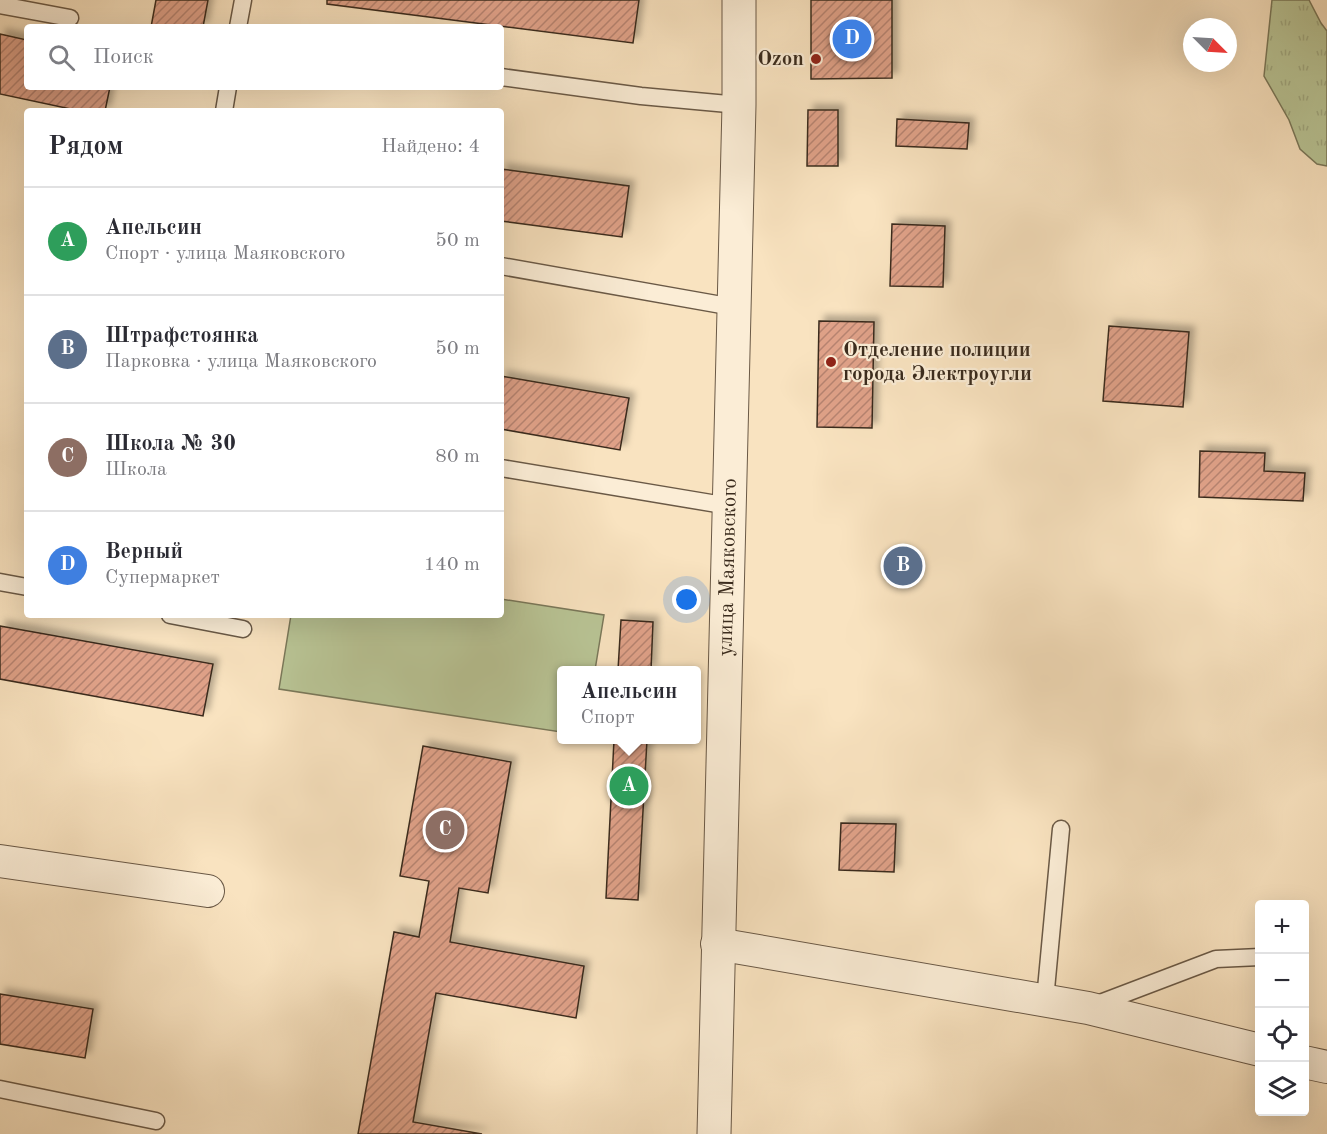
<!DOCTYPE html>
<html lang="ru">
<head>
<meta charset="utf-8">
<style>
	:root { --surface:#fff; --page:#f2f2f3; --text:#2b2b33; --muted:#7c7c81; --line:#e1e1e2; --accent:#0f766e }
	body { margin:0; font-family:"Old Standard TT",serif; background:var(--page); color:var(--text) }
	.controls { position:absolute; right:18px; bottom:18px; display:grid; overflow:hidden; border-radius:6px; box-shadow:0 6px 24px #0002 }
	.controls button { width:54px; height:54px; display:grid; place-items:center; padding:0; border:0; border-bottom:2px solid var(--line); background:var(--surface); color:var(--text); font:30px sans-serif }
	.compass { position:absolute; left:1183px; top:18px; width:54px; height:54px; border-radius:50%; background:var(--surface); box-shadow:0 6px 24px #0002; rotate:114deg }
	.you { position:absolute; left:687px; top:600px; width:21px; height:21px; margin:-15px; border:4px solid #fff; border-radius:50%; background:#1a73e8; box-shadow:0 0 0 9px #1a73e833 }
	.badge { display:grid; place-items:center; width:39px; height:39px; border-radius:50%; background:var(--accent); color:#fff; font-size:20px; font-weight:700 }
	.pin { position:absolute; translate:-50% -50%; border:3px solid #fff; box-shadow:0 2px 6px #0006 }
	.popup { position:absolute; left:557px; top:666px; width:144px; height:78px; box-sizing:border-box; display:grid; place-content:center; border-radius:6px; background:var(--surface); filter:drop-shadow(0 2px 4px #0005); font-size:20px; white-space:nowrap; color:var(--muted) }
	.popup b { font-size:22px; color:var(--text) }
	.popup::after { content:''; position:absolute; left:50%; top:100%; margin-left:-12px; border:12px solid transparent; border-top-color:var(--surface) }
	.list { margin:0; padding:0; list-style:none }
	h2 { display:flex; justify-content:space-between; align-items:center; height:78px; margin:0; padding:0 24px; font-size:26px }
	h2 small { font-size:20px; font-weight:400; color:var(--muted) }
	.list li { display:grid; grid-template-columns:39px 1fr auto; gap:18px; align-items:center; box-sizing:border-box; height:108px; padding:0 24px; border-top:2px solid var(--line) }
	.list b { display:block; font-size:22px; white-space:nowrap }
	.list p { margin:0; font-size:20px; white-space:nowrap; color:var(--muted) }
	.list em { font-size:20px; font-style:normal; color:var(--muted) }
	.icon { flex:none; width:33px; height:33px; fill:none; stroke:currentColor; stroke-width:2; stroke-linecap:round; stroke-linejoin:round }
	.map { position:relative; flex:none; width:1327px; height:1134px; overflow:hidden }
	.search { position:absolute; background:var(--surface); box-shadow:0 6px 24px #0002; left:24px; top:24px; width:480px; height:66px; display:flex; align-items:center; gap:15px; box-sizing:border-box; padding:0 21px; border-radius:6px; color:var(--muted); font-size:22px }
	.panel { position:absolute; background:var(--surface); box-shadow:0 6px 24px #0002; left:24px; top:108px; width:480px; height:510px; border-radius:6px }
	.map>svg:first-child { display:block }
	.grass { fill:url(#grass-tufts); stroke:#7a785a; stroke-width:1.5 }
	.pitch { fill:#b9c596; stroke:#7a785a; stroke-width:1.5 }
	.building { fill:url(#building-hatch); stroke:#3a2b1d; stroke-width:1.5; filter:url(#shadow) }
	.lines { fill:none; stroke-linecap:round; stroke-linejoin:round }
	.service-casing { stroke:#6a5946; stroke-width:19 }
	.minor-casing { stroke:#6a5946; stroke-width:34 }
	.tertiary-casing { stroke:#6a5946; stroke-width:35 }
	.service { stroke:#fbedd6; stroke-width:16 }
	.minor { stroke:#fbedd6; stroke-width:32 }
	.tertiary { stroke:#fbedd6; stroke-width:33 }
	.poi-dot { fill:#8f2418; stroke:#fbedd6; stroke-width:2 }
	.labels { text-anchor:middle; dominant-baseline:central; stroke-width:4.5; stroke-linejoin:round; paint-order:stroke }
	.poi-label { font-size:21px; font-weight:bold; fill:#3a2b1d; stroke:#fbedd6; text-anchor:end }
	.street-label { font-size:21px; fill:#3a2b1d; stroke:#fbedd6 }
</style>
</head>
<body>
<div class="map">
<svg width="1327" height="1134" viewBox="0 0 1327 1134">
	<defs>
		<pattern id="grass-tufts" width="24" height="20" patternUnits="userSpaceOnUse" patternTransform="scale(1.5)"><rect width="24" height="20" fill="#b9c596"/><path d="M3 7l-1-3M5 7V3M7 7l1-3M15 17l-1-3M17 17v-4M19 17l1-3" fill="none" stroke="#a0a981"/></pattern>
		<pattern id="building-hatch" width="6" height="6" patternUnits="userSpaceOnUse" patternTransform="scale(1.5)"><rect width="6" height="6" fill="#dfa188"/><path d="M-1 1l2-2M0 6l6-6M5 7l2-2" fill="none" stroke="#b6836f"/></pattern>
		<filter id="shadow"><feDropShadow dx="5.5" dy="-5.5" stdDeviation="3" flood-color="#0004"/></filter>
	</defs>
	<rect width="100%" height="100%" fill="#f9e3c0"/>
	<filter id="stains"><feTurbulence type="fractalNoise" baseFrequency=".00333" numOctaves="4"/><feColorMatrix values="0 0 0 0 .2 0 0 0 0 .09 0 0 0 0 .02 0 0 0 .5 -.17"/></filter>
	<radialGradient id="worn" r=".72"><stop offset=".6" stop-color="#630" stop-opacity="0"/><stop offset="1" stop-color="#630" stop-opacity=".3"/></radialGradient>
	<path class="grass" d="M1272,0H1309L1321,23L1327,31V166L1317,164L1300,149L1289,120L1264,76Z"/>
	<path class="pitch" d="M501,599L604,615L595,670H562L561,732L279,689L291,615H501Z"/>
	<path class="building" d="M156,0H208L203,27H151Z
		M327,0H639L633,43L327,4Z
		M811,0H892V78L811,79Z
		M0,34L27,40V87H110L105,111H80L0,94Z
		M808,110H838V166H807Z
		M897,119L969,123L967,149L896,146Z
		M501,169L629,186L622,237L501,221Z
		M892,224L945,226L943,287L890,286Z
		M819,321L874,322L872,428L817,427Z
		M1109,326L1189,332L1183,407L1103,401Z
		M501,376L629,398L620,450L501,429Z
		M1200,451L1265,453L1264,471L1305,473L1303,501L1199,497Z
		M621,620L653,622L651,670H618Z
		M0,626L213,664L203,716L0,679Z
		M614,740H647L638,900L606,898Z
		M423,746L511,762L488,893L459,888L450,942L584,966L576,1018L436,993L413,1122L482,1134H358L394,932L419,937L429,881L400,876Z
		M841,823L896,824L894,872L839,870Z
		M0,994L93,1009L85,1058L0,1044Z"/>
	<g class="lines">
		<g class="service-casing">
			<path id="service" d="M0,5L70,18
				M238,27L243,0
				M501,77L641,96L739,105
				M224,111L228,87
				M501,266L733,307
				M501,468L729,506
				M0,582L27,587
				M170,615L243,629
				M1045,1000L1061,829
				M1095,1005L1216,959L1260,957
				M0,1089L156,1121"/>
		</g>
		<g class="minor-casing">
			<path id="minor" d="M0,861L208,891
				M717,944L1088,1008L1260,1050
				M1304,1062L1327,1067"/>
		</g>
		<g class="tertiary-casing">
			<g id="tertiary">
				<path id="s1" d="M714,1134L739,105V0"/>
			</g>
		</g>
		<use href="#service" class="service"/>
		<use href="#minor" class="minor"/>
		<use href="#tertiary" class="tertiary"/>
	</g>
	<g class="poi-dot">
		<circle cx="816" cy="59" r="6"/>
		<circle cx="831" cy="362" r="6"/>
	</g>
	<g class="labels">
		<g class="poi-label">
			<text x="804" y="59">Ozon</text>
			<text x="843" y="350" text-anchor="start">Отделение полиции<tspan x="843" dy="24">города Электроугли</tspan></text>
		</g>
		<g class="street-label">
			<text stroke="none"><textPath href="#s1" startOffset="567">улица Маяковского</textPath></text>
		</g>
	</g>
	<rect width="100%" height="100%" filter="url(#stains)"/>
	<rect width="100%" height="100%" fill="url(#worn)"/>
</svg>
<div class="controls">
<button>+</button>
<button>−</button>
<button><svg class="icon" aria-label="locate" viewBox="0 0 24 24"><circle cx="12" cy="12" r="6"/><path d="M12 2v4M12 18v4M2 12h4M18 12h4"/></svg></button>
<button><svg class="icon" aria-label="layers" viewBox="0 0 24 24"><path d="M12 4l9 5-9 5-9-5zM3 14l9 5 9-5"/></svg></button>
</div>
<svg class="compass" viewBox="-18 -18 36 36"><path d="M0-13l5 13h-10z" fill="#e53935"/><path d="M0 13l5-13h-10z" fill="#7c7c81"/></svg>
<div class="you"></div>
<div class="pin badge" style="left:629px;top:786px;background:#2e9e5b">A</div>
<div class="popup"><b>Апельсин</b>Спорт</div>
<div class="pin badge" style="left:903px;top:566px;background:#5c6f8a">B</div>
<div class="pin badge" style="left:445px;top:830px;background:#8d6e63">C</div>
<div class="pin badge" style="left:852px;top:39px;background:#3f7fe0">D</div>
<div class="search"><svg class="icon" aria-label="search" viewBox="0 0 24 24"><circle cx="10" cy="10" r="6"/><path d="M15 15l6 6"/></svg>Поиск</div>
<section class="panel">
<h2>Рядом<small>Найдено: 4</small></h2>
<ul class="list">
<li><span class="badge" style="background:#2e9e5b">A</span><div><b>Апельсин</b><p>Спорт · улица Маяковского</p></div><em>50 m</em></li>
<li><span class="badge" style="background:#5c6f8a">B</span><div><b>Штрафстоянка</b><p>Парковка · улица Маяковского</p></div><em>50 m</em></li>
<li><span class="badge" style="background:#8d6e63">C</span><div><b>Школа № 30</b><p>Школа</p></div><em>80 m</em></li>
<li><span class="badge" style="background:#3f7fe0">D</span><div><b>Верный</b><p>Супермаркет</p></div><em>140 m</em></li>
</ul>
</section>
</div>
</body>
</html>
